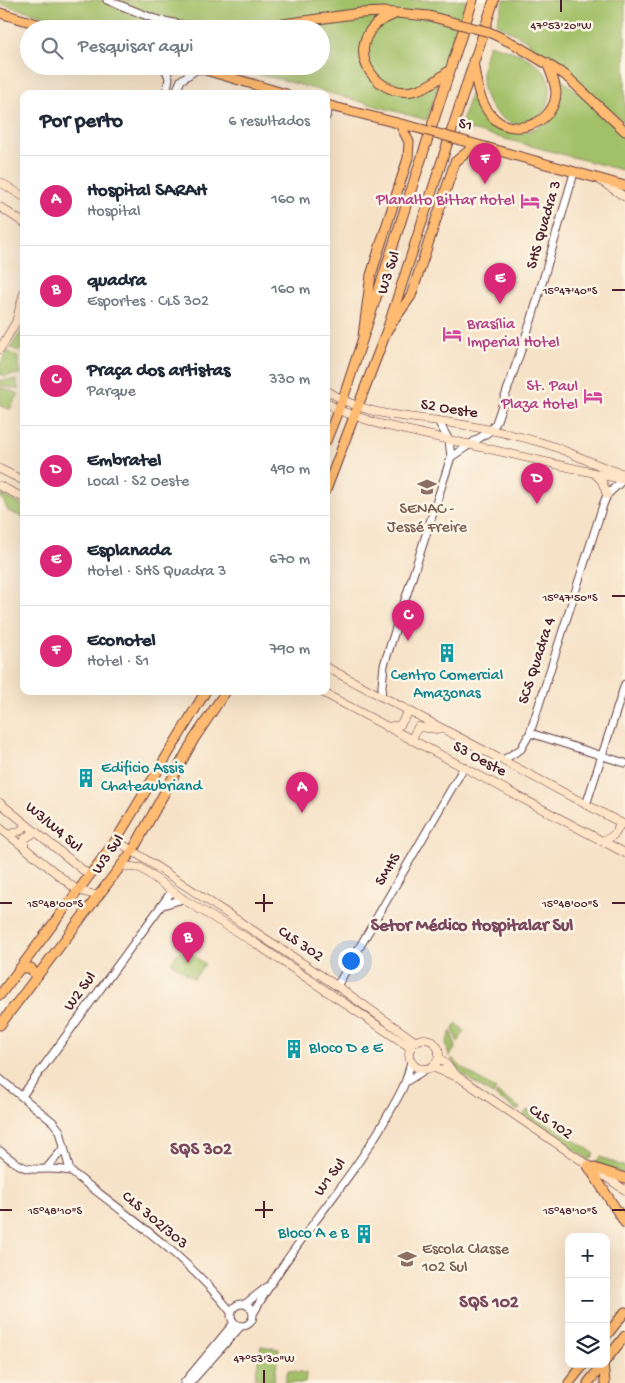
<!DOCTYPE html>
<html lang="pt">
<head>
<meta charset="utf-8">
<style>
	:root { --surface:#fff; --page:#f6f6f7; --text:#1f2937; --muted:#747a83; --line:#e0e1e3; --accent:#db2777 }
	body { margin:0; font-family:"Gochi Hand",sans-serif; background:var(--page); color:var(--text) }
	.controls { position:absolute; right:15px; bottom:15px; display:grid; overflow:hidden; border-radius:10px; box-shadow:0 5px 20px #0002 }
	.controls button { width:45px; height:45px; display:grid; place-items:center; padding:0; border:0; border-bottom:1px solid var(--line); background:var(--surface); color:var(--text); font:25px sans-serif }
	.you { position:absolute; left:350px; top:960px; width:18px; height:18px; margin:-12px; border:4px solid #fff; border-radius:50%; background:#1a73e8; box-shadow:0 0 0 8px #1a73e833 }
	.badge { display:grid; place-items:center; width:32px; height:32px; border-radius:50%; background:var(--accent); color:#fff; font-size:16px; font-weight:700 }
	.pin { position:absolute; translate:-50% -41px; filter:drop-shadow(0 1px 2px #0008) }
	.pin::after { content:''; position:absolute; top:26px; width:18px; height:15px; background:inherit; clip-path:polygon(0 0,100% 0,50% 100%) }
	.list { margin:0; padding:0; list-style:none }
	h2 { display:flex; justify-content:space-between; align-items:center; height:65px; margin:0; padding:0 20px; font-size:21px }
	h2 small { font-size:16px; font-weight:400; color:var(--muted) }
	.list li { display:grid; grid-template-columns:32px 1fr auto; gap:15px; align-items:center; box-sizing:border-box; height:90px; padding:0 20px; border-top:1px solid var(--line) }
	.list b { display:block; font-size:19px; white-space:nowrap }
	.list p { margin:0; font-size:16px; white-space:nowrap; color:var(--muted) }
	.list em { font-size:16px; font-style:normal; color:var(--muted) }
	.icon { flex:none; width:28px; height:28px; fill:none; stroke:currentColor; stroke-width:2; stroke-linecap:round; stroke-linejoin:round }
	.map { position:relative; flex:none; width:625px; height:1383px; overflow:hidden }
	.search { position:absolute; background:var(--surface); box-shadow:0 5px 20px #0002; left:20px; top:20px; width:310px; height:55px; display:flex; align-items:center; gap:12px; box-sizing:border-box; padding:0 18px; border-radius:28px; color:var(--muted); font-size:19px }
	.panel { position:absolute; background:var(--surface); box-shadow:0 5px 20px #0002; left:20px; top:90px; width:310px; height:605px; border-radius:10px }
	.map>svg:first-child { display:block }
	.green { fill:#a2c068; stroke:#76704a }
	.lines { fill:none; stroke-linecap:round; stroke-linejoin:round }
	.tertiary-casing { stroke:#643c42; stroke-width:9 }
	.secondary-casing { stroke:#643c42; stroke-width:9 }
	.primary-casing { stroke:#643c42; stroke-width:11 }
	.trunk-casing { stroke:#643c42; stroke-width:11 }
	.tertiary { stroke:#fff; stroke-width:7 }
	.secondary { stroke:#ffe4c6; stroke-width:8 }
	.primary { stroke:#ffbb71; stroke-width:9 }
	.trunk { stroke:#ffbb71; stroke-width:9 }
	.trunk-bridge-casing { stroke:#643c42; stroke-width:11; stroke-linecap:butt }
	.trunk-bridge { stroke:#ffbb71; stroke-width:9 }
	.ticks { fill:none; stroke:#4a1f2b; stroke-width:2 }
	.labels { text-anchor:middle; dominant-baseline:central; stroke-width:5; stroke-linejoin:round; paint-order:stroke }
	.street-label { font-size:16px; fill:#4a1f2b; stroke:#fcf5e5 }
	.hotel-label { font-size:16px; fill:#b23c85; stroke:#fcf5e5; text-anchor:end }
	.education-label { font-size:16px; fill:#785e54; stroke:#fcf5e5 }
	.culture-label { font-size:16px; fill:#0d838f; stroke:#fcf5e5; text-anchor:start }
	.neighbourhood-label { font-size:18px; font-weight:bold; fill:#7a495e; stroke:#fcf5e5 }
	.ticks-label { font-size:12px; text-anchor:middle; fill:#4a1f2b; stroke:#fcf5e5; stroke-width:5; stroke-linejoin:round; paint-order:stroke }
</style>
</head>
<body>
<div class="map">
<svg width="625" height="1383" viewBox="0 0 625 1383">
	<rect width="100%" height="100%" fill="#fcf5e5"/>
	<filter id="ink" filterUnits="userSpaceOnUse"><feTurbulence type="fractalNoise" baseFrequency=".02" numOctaves="2"/><feDisplacementMap in="SourceGraphic" scale="10" xChannelSelector="R" yChannelSelector="G"/><feConvolveMatrix kernelMatrix="1 2 1 2 8 2 1 2 1" color-interpolation-filters="sRGB"/></filter>
	<filter id="wash" filterUnits="userSpaceOnUse"><feTurbulence type="fractalNoise" baseFrequency=".0096" numOctaves="4" result="noise"/><feDisplacementMap in="SourceGraphic" scale="20" xChannelSelector="R" yChannelSelector="G"/><feGaussianBlur stdDeviation="1.12" result="paint"/><feColorMatrix in="noise" values="0 0 0 0 0 0 0 0 0 0 0 0 0 0 0 0 0 1.4 0 .05"/><feComposite in="paint" operator="in"/></filter>
	<g filter="url(#wash)">
		<rect width="100%" height="100%" fill="#f6e2c7"/>
		<path class="green" d="M0,0H466L427,120L275,78L221,66H321V29H95L0,4Z
			M504,0H625V123L523,38L496,24Z
			M489,44C504,49 523,53 535,63C547,72 553,85 549,100C534,147 481,120 482,77C482,65 486,55 489,44Z
			M558,77L581,94L625,136V171L460,127L473,86C483,155 567,143 558,77Z
			M22,330L24,345L20,351L10,348Z
			M7,351L18,357L20,374L4,376L0,374V365Z
			M0,380H16L19,390L0,385Z
			M0,387L19,394L10,409L0,406Z
			M0,494L24,506V518L8,511Z
			M183,947L205,964L194,979L171,962Z
			M457,1023L464,1031L458,1043L453,1029Z
			M451,1031L456,1047L449,1057L446,1043Z
			M452,1058L461,1067L496,1090L493,1095C482,1088 452,1070 452,1058Z
			M497,1093L520,1108L518,1111L495,1096Z
			M527,1110L594,1153L589,1160L560,1140L552,1131L524,1115Z
			M600,1157L625,1167V1174L595,1163Z
			M261,1346L279,1349L274,1381L255,1378Z
			M288,1370L306,1373L305,1383H285Z"/>
	</g>
	<g filter="url(#ink)">
		<g class="lines">
			<g class="tertiary-casing">
				<path id="tertiary" d="M107,0L155,19L202,29
					M164,66L169,78L166,94
					M175,94L181,80L199,68
					M326,117L330,105
					M451,457L490,431L496,423L532,318L574,173
					M381,697L384,665L451,457L449,440L438,421
					M530,733L625,763
					M503,760L521,749L530,733L603,505L607,495L625,478
					M586,805L625,684
					M163,905L183,899
					M337,986L464,767
					M0,1079L53,1122L60,1131L70,1171
					M407,1081L426,1069
					M22,1096L172,891
					M0,1151C34,1180 34,1164 70,1171C123,1212 190,1259 231,1312
					M46,1169L63,1149
					M231 1315a11 11 0 1 1 22 0a11 11 0 1 1-22 0Z
					M245,1304L267,1287
					M253,1314C290,1246 345,1189 384,1122C396,1100 407,1086 411,1060
					M184,1383L234,1323
					M190,1383L241,1326"/>
			</g>
			<g class="secondary-casing">
				<path id="secondary" d="M601,181L625,197
					M0,182L24,197
					M0,207L24,223
					M0,349L16,322L24,292
					M326,390C364,415 396,415 439,421C473,426 509,433 543,443C571,451 596,467 625,474
					M326,402L338,410L379,424L625,480
					M0,469L24,481
					M594,473L602,481L607,495
					M0,486L24,498
					M326,667L625,825
					M320,691L625,853
					M387,727L400,725L409,711
					M411,740L418,727L437,729
					M0,803L89,875
					M0,828L77,890L99,896
					M9,835L22,830L25,824
					M116,840L337,986L416,1042
					M601,841C612,838 617,834 620,823
					M24,847L25,838L36,832
					M121,866L141,868L183,899L255,943L411,1048
					M409 1054a15 15 0 1 1 30 0a15 15 0 1 1-30 0Z
					M439,1057L456,1075
					M432,1067L460,1078L625,1190"/>
			</g>
			<g class="primary-casing">
				<path id="primary" d="M326,441L345,393L473,0
					M326,490L387,330L494,0
					M20,968H31L36,977
					M0,995L116,840L206,691
					M0,1025L133,850L194,739L226,691
					M588,1166L625,1223
					M588,1166L625,1178
					M606,1336L625,1312
					M606,1360L625,1336
					M569,1383L584,1364
					M588,1383L603,1364"/>
			</g>
			<g class="trunk-casing">
				<path id="trunk" d="M0,13L55,29
					M395,14C389,17 380,20 375,25C345,54 379,101 417,90C430,86 440,78 450,70
					M248,29L360,13L384,12L429,16
					M514,44L565,75L625,131
					M473,61C476,80 478,100 491,115C511,140 556,124 556,92C555,81 551,72 547,63
					M192,66L286,94
					M326,105L421,129
					M460,140L625,186
					M387,330L411,296L455,162L476,145
					M363,336L371,275L408,158L409,142L400,124
					M603,1364L605,1383"/>
			</g>
			<use href="#tertiary" class="tertiary"/>
			<use href="#secondary" class="secondary"/>
			<use href="#primary" class="primary"/>
			<use href="#trunk" class="trunk"/>
			<g class="trunk-bridge-casing">
				<path id="trunk-bridge" d="M429,16L489,32L514,44
					M421,129L460,140"/>
			</g>
			<use href="#trunk-bridge" class="trunk-bridge"/>
		</g>
	</g>
	<path class="ticks" d="M561,0V12M612,290H625M612,596H625M264,894V912M0,903H12M255,903H273M612,903H625M264,1201V1218M0,1210H12M255,1210H273M612,1210H625M264,1370V1383"/>
	<defs>
		<g id="hotel-bare" transform="scale(1.5)"><path d="M-6-4.5h1.5V1H6V5H4.5V3h-9V5H-6ZM-4 0a1.8 1.8 0 1 1 3.6 0ZM.5 0V-2.5h3Q6-2.5 6 0Z" fill="#d1479c" stroke="#fcf5e5" stroke-width="2.5" paint-order="stroke"/></g>
		<g id="university-bare" transform="scale(1.5)"><path d="M0-5L7-2L0 1L-7-2ZM-4 1L0 2.5L4 1V4Q0 6-4 4Z" fill="#8d6e63" stroke="#fcf5e5" stroke-width="2.5" paint-order="stroke"/></g>
		<g id="building-bare" transform="scale(1.5)"><path d="M-4-6H4V6H1V3H-1V6H-4ZM-2.5-4.3h1.7v1.8h-1.7ZM.8-4.3h1.7v1.8H.8ZM-2.5-1h1.7V.8h-1.7ZM.8-1h1.7V.8H.8Z" fill="#0f9aa8" stroke="#fcf5e5" stroke-width="2.5" paint-order="stroke"/></g>
		<g id="school-bare" transform="scale(1.5)"><path d="M0-5L7-2L0 1L-7-2ZM-4 1L0 2.5L4 1V4Q0 6-4 4Z" fill="#8d6e63" stroke="#fcf5e5" stroke-width="2.5" paint-order="stroke"/></g>
	</defs>
	<g fill-rule="evenodd">
		<use href="#hotel-bare" x="530" y="201"/>
		<use href="#hotel-bare" x="452" y="334"/>
		<use href="#hotel-bare" x="593" y="396"/>
		<use href="#university-bare" x="427" y="487"/>
		<use href="#building-bare" x="447" y="653"/>
		<use href="#building-bare" x="86" y="778"/>
		<use href="#building-bare" x="294" y="1049"/>
		<use href="#building-bare" x="364" y="1234"/>
		<use href="#school-bare" x="407" y="1259"/>
	</g>
	<g class="labels">
		<g class="street-label">
			<text transform="translate(465 126) rotate(16)">S1</text>
			<text transform="translate(545 225) rotate(-74)">SHS Quadra 3</text>
			<text transform="translate(390 273) rotate(-72)">W3 Sul</text>
			<text transform="translate(449 410) rotate(9)">S2 Oeste</text>
			<text transform="translate(538 661) rotate(-72)">SCS Quadra 4</text>
			<text transform="translate(479 760) rotate(28)">S3 Oeste</text>
			<text transform="translate(53 828) rotate(40)">W3/W4 Sul</text>
			<text transform="translate(109 855) rotate(-55)">W3 Sul</text>
			<text transform="translate(389 870) rotate(-59)">SMHS</text>
			<text transform="translate(300 945) rotate(34)">CLS 302</text>
			<text transform="translate(81 992) rotate(-54)">W2 Sul</text>
			<text transform="translate(550 1123) rotate(34)">CLS 102</text>
			<text transform="translate(331 1178) rotate(-54)">W1 Sul</text>
			<text transform="translate(154 1221) rotate(40)">CLS 302/303</text>
		</g>
		<g class="hotel-label">
			<text x="515" y="201">Planalto Bittar Hotel</text>
			<text x="467" y="325" text-anchor="start">Brasília<tspan x="467" dy="18">Imperial Hotel</tspan></text>
			<text x="578" y="387">St. Paul<tspan x="578" dy="18">Plaza Hotel</tspan></text>
		</g>
		<g class="education-label">
			<text x="427" y="510">SENAC -<tspan x="427" dy="18">Jessé Freire</tspan></text>
			<text x="422" y="1250" text-anchor="start">Escola Classe<tspan x="422" dy="18">102 Sul</tspan></text>
		</g>
		<g class="culture-label">
			<text x="447" y="676" text-anchor="middle">Centro Comercial<tspan x="447" dy="18">Amazonas</tspan></text>
			<text x="101" y="769">Edificio Assis<tspan x="101" dy="18">Chateaubriand</tspan></text>
			<text x="309" y="1049">Bloco D e E</text>
			<text x="349" y="1234" text-anchor="end">Bloco A e B</text>
		</g>
		<g class="neighbourhood-label">
			<text x="472" y="926">Setor Médico Hospitalar Sul</text>
			<text x="201" y="1150">SQS 302</text>
			<text x="489" y="1303">SQS 102</text>
		</g>
	</g>
	<g class="ticks-label">
		<text x="561" y="29">47°53'20"W</text>
		<text x="570" y="294">15°47'40"S</text>
		<text x="570" y="601">15°47'50"S</text>
		<text x="55" y="907">15°48'00"S</text>
		<text x="570" y="907">15°48'00"S</text>
		<text x="55" y="1214">15°48'10"S</text>
		<text x="570" y="1214">15°48'10"S</text>
		<text x="264" y="1362">47°53'30"W</text>
	</g>
</svg>
<div class="controls">
<button>+</button>
<button>−</button>
<button><svg class="icon" aria-label="layers" viewBox="0 0 24 24"><path d="M12 4l9 5-9 5-9-5zM3 14l9 5 9-5"/></svg></button>
</div>
<div class="you"></div>
<div class="pin badge" style="left:302px;top:813px">A</div>
<div class="pin badge" style="left:188px;top:963px">B</div>
<div class="pin badge" style="left:408px;top:641px">C</div>
<div class="pin badge" style="left:537px;top:504px">D</div>
<div class="pin badge" style="left:500px;top:304px">E</div>
<div class="pin badge" style="left:485px;top:184px">F</div>
<div class="search"><svg class="icon" aria-label="search" viewBox="0 0 24 24"><circle cx="10" cy="10" r="6"/><path d="M15 15l6 6"/></svg>Pesquisar aqui</div>
<section class="panel">
<h2>Por perto<small>6 resultados</small></h2>
<ul class="list">
<li><span class="badge">A</span><div><b>Hospital SARAH</b><p>Hospital</p></div><em>160 m</em></li>
<li><span class="badge">B</span><div><b>quadra</b><p>Esportes · CLS 302</p></div><em>160 m</em></li>
<li><span class="badge">C</span><div><b>Praça dos artistas</b><p>Parque</p></div><em>330 m</em></li>
<li><span class="badge">D</span><div><b>Embratel</b><p>Local · S2 Oeste</p></div><em>490 m</em></li>
<li><span class="badge">E</span><div><b>Esplanada</b><p>Hotel · SHS Quadra 3</p></div><em>670 m</em></li>
<li><span class="badge">F</span><div><b>Econotel</b><p>Hotel · S1</p></div><em>790 m</em></li>
</ul>
</section>
</div>
</body>
</html>
